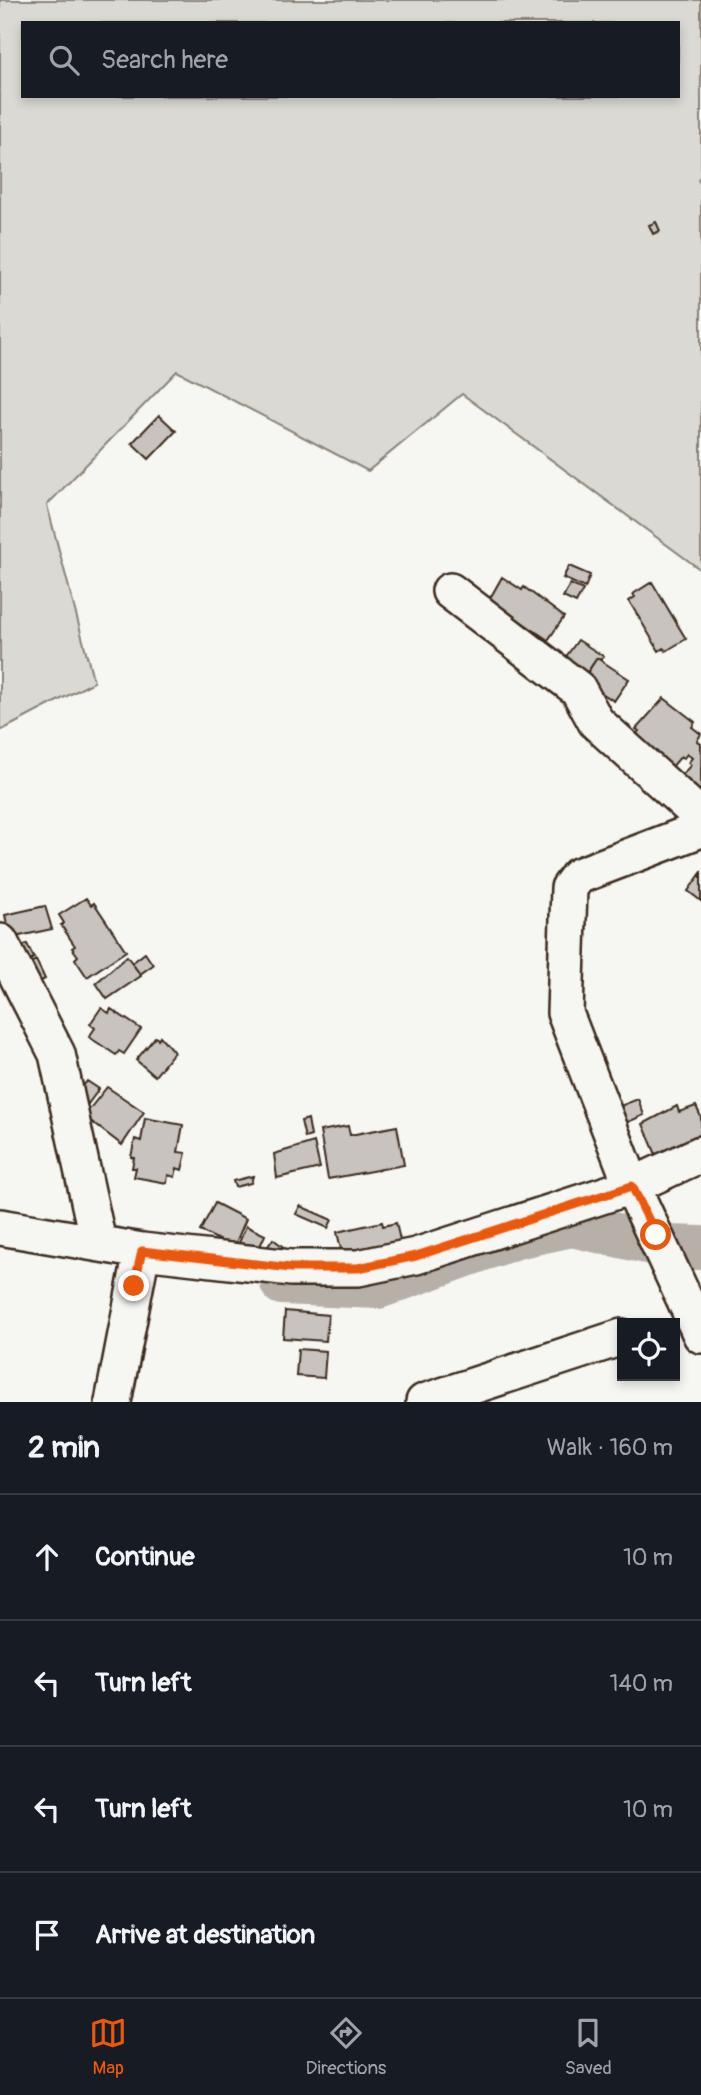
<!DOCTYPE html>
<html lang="en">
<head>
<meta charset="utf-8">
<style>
	:root { --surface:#171b24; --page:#20242c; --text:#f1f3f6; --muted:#9ea1a6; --line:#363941; --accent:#ea580c }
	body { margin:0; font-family:Pangolin,sans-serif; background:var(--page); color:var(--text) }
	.controls { position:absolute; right:21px; bottom:21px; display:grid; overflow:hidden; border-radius:0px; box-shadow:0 4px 10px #0003 }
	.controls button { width:63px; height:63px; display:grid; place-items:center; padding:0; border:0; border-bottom:2px solid var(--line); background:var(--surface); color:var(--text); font:35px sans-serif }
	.stop { position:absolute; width:21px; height:21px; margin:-16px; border:5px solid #ea580c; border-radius:50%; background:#fff }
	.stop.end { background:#ea580c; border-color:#fff; box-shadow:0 2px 7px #0008 }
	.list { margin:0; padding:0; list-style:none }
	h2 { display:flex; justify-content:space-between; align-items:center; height:91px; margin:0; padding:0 28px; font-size:30px }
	h2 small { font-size:23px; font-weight:400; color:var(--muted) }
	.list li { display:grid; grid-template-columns:46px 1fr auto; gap:21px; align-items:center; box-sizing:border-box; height:126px; padding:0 28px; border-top:2px solid var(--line) }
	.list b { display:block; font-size:26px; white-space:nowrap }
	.list em { font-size:23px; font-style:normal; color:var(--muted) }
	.icon { flex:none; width:38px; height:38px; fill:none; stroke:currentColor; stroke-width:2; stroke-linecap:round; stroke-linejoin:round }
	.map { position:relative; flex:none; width:701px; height:1402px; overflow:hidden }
	.search { position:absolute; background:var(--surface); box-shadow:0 4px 10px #0003; left:21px; right:21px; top:21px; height:77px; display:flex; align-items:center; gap:18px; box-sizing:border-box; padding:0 24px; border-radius:0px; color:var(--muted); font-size:26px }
	.sheet { height:595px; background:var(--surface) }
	nav { display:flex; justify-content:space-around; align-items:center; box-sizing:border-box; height:98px; border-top:2px solid var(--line); background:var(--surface); font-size:19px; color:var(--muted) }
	nav a { display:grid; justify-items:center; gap:4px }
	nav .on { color:var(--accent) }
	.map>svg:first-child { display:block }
	.green { fill:#dad9d3; stroke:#8a8278; stroke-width:2; fill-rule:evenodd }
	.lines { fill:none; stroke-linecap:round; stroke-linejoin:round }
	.river { stroke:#b6b0a9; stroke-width:44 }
	.building { fill:#c8c3be; stroke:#3b2a1e; stroke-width:2 }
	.minor-casing { stroke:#3b2a1e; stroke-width:40 }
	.minor { stroke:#f6f6f2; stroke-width:35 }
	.route { stroke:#ea580c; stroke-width:9 }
</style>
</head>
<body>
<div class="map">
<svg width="701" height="1402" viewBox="0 0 701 1402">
	<rect width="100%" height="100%" fill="#f6f6f2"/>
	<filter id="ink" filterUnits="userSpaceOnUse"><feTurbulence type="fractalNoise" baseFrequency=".0143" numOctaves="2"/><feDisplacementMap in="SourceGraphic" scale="14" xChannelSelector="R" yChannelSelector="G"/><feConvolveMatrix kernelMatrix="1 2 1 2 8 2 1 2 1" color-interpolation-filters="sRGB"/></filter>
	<g filter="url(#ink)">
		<path class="green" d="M0,0H701V175L698,180L701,184V570L462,394L368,471L177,371L47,505L94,682L0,731ZM23,23H678V96H23Z"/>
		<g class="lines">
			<path class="river" d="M282,1283L378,1287L516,1237L572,1225L669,1247L701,1248"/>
		</g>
		<path class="building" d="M656,222L660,231L653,234L649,225Z
			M159,415L176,431L149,459L132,443Z
			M569,566L590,575L585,588L563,578Z
			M502,577L522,590L524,587L564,617L548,640L489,600Z
			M652,582L686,639L666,651L664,648L659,651L629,601L635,597L633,594Z
			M570,584L583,590L576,603L563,597Z
			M578,640L603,656L601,660L597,658L587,673L565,658Z
			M597,658L629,679L614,701L582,680Z
			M664,698L695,722L692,727L701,734L697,741L701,744V796L678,779L691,765L688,763L692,758L687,754L684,758L681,756L672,767L631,741L639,731L636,729Z
			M701,873V901L688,891Z
			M86,898L91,905L94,903L126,951L87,977L75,959L78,956L72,948L75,946L61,925L64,923L59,915Z
			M45,906L52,929L10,938L5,915Z
			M27,944L34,958L23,963L16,948Z
			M145,953L153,965L140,974L132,963Z
			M127,956L141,976L107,999L96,983Z
			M36,960L45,979L33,985L24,967Z
			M101,1008L109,1013L111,1009L141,1029L124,1054L119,1051L116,1055L89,1037L95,1028L90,1024Z
			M160,1036L174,1052L155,1076L136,1060L155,1037L158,1039Z
			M87,1081L99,1089L88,1104L78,1093Z
			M107,1087L144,1112L122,1145L84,1116Z
			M638,1099L644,1115L626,1123L620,1106Z
			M677,1106L679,1112L696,1106L701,1117V1139L657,1157L643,1124Z
			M145,1118L183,1125L178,1152L186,1153L182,1170L177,1168L175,1177L168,1175L167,1183L134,1177L136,1168H132L134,1158L131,1157L135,1139L141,1141Z
			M308,1119L311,1136L305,1138L301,1121Z
			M348,1126L350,1135L397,1126L404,1165L328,1179L320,1131Z
			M314,1142L320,1168L277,1178L274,1154Z
			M253,1176L251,1183L235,1187L233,1181Z
			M215,1203L246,1219L234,1247L200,1231Z
			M300,1206L332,1220L328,1228L296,1214Z
			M382,1222L383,1226L396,1223L402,1249L343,1258L337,1232Z
			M246,1226L265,1235L257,1253L238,1245Z
			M273,1239L286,1249L281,1256L268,1246Z
			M285,1311L328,1315L326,1341L283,1338Z
			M298,1349L326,1351L324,1378L296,1376Z"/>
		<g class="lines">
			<g class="minor-casing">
				<path id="minor" d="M450,591L578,689L596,722L701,817
					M701,829L578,876L569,888L565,1013L632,1186L701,1335
					M0,942L57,1054L98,1242
					M0,1227L142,1251L291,1268H358L416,1256L632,1186L701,1154
					M113,1402L142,1251
					M424,1402L622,1337"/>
			</g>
			<use href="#minor" class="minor"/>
		</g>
	</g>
	<g class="lines" filter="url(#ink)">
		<path class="route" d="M134,1286L142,1251L291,1268H358L416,1256L632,1186L656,1235"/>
	</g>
</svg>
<div class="controls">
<button><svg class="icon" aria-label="locate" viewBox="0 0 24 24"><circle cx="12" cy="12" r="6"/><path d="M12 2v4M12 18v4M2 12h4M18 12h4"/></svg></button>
</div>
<div class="stop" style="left:656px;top:1235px"></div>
<div class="stop end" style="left:134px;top:1286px"></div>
<div class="search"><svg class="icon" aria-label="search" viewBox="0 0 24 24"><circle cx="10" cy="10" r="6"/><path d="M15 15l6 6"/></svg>Search here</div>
</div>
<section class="sheet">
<h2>2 min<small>Walk · 160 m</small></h2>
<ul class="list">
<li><svg class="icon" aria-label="ahead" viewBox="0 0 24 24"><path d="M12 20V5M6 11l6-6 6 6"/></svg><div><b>Continue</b></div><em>10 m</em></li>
<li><svg class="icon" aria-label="left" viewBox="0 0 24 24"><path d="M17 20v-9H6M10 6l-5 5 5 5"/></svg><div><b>Turn left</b></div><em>140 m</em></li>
<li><svg class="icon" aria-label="left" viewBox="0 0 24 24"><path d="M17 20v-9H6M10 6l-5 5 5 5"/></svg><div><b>Turn left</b></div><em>10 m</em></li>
<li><svg class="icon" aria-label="arrive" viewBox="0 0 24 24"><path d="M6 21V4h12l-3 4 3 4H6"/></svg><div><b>Arrive at destination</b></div></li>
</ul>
</section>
<nav>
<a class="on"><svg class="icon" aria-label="map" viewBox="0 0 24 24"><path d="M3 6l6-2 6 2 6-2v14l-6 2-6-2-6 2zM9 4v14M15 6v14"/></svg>Map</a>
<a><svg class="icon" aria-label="directions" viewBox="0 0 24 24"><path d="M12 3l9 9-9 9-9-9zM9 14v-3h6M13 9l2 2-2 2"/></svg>Directions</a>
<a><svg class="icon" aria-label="saved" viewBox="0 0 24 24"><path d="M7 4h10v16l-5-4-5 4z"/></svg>Saved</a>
</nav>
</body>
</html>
